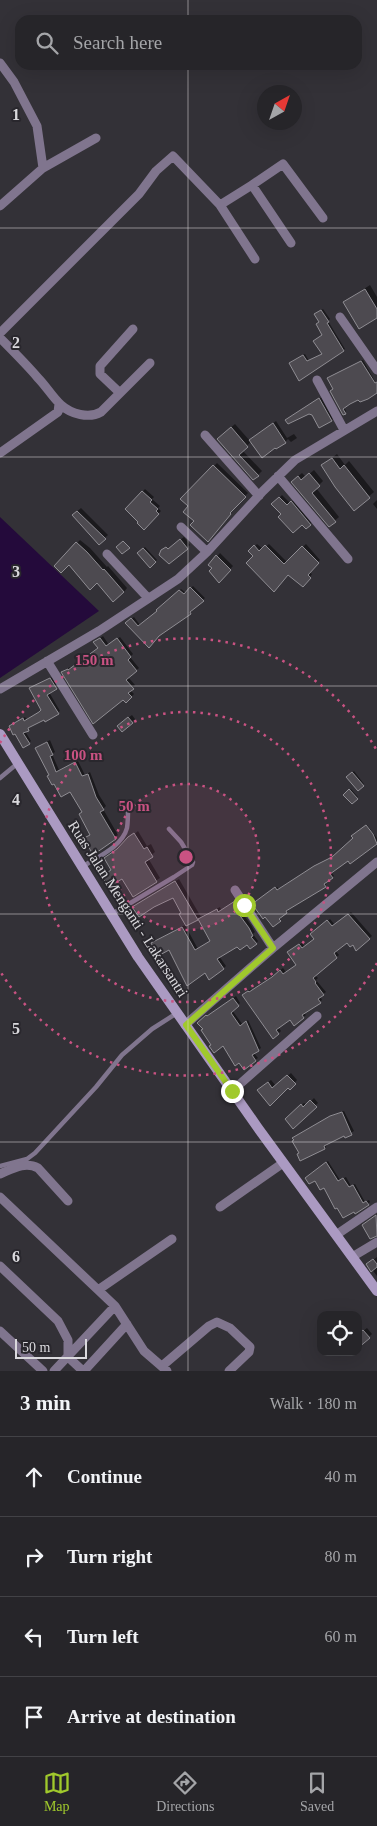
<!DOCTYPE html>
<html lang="en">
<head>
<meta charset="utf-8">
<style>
	:root { --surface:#262529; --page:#323135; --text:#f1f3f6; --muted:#a4a5a8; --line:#424246; --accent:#a0c92c }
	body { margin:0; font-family:"Times New Roman",serif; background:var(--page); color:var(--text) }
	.controls { position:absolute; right:15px; bottom:15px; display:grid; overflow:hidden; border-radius:10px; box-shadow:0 5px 20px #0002 }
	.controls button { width:45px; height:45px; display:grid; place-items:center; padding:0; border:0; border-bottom:1px solid var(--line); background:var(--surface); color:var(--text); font:25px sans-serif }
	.compass { position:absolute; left:257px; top:85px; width:45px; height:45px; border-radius:50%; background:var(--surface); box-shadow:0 5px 20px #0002; rotate:40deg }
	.scale { position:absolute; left:15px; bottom:12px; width:72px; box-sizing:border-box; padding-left:5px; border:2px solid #dad9dd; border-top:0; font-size:14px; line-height:18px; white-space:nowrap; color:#dad9dd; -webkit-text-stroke:4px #29272d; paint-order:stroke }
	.stop { position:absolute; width:15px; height:15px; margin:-11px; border:4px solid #a0c92c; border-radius:50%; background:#fff }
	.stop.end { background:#a0c92c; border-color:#fff; box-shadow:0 1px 5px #0008 }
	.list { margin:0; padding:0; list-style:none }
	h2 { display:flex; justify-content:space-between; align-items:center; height:65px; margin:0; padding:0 20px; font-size:21px }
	h2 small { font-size:16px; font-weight:400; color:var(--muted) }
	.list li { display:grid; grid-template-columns:32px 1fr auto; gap:15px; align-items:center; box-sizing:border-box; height:80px; padding:0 20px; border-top:1px solid var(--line) }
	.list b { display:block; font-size:19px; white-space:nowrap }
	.list em { font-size:16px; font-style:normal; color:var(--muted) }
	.icon { flex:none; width:28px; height:28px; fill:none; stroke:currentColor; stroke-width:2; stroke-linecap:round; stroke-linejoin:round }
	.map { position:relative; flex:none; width:377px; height:1371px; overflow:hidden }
	.search { position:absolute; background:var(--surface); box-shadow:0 5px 20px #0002; left:15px; right:15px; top:15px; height:55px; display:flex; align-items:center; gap:12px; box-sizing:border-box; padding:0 18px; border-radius:15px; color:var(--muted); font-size:19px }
	.sheet { height:385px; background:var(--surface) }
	nav { display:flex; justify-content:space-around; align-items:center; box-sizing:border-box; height:70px; border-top:1px solid var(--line); background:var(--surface); font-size:14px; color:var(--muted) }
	nav a { display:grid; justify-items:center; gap:2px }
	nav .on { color:var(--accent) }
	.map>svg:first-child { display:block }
	.water { fill:#240a3b }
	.shadow { fill:#0007; fill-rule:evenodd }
	.building { fill:#4d4a50; stroke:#8f8d93 }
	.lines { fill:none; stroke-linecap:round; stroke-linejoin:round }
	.lane { stroke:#80758e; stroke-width:4.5 }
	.street { stroke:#80758e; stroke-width:9 }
	.secondary { stroke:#ab9ac2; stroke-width:10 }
	.route { stroke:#a0c92c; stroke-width:6 }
	.grid { fill:none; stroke:#dad9dd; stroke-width:1; stroke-opacity:0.55 }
	.ring { fill:none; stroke:#c95282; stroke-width:2.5; stroke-dasharray:2.5 5 }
	.labels { text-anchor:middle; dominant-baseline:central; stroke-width:4; stroke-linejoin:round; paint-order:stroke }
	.street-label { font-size:15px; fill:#dad9dd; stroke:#29272d }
	.grid-label { font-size:16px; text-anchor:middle; font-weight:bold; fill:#dad9dd; stroke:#29272d; stroke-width:4; stroke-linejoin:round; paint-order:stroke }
	.centre { fill:#c95282; stroke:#29272d; stroke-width:2.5 }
	.ring-label { font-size:15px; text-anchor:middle; font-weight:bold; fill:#c95282; stroke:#29272d; stroke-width:4; stroke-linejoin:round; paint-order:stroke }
</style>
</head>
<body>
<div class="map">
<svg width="377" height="1371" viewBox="0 0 377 1371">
	<rect width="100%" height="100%" fill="#333137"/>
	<path class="water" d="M0,517L99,611L0,678Z"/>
	<path class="shadow" d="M370,285L377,297V317L344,302Z
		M323,309L330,319L328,321L345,349L299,379L292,361L305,354L309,361L323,354L324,335L317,313Z
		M363,360L377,385V392L359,398L344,407L346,411L344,413L330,377Z
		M322,397L333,419L332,420L309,412L288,418Z
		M276,421L287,438L294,434L297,438L291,442L288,439L285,442H251L242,450L262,471L254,479L222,435L235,424L250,441Z
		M337,454L345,465L349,461L374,492L354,509L323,465Z
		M217,463L248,493L232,509L233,510L211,537L196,521L190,506L182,499Z
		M314,470L323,481L316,488L339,517L330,525L296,478L302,473L306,477Z
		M145,489L154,497L152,499L160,506L158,508L161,511L144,528L127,509Z
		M282,495L290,503L295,499L313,521L306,528L302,523L283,514L273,504Z
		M377,500V509L373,504Z
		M81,508L108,535L99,543L73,515Z
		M184,537L190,545L169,563L162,551L171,547Z
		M80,540L90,548L107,567L108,566L127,588L124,592L97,582L69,563L56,566Z
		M257,544L263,549L269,544L287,562L306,544L320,560L309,572L312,574L306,583L255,556L250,551Z
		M145,547L157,560L150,566L139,553Z
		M220,553L233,566L219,581L214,568L210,565Z
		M193,586L205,598L191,610L192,611L190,613L159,635L127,623L134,617L140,625L158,611L159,608L181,589L186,593Z
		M103,636L109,645L120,637L133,654L130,657L139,668L128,677L135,685L130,690L134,694L126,702L123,698L63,672L70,667L71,669L99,647L95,642Z
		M53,677L58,686L49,692L60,711L30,726V728L25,731L31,741L29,743L10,726L25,717L27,720L43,711L32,687Z
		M132,715L135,719L122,730L121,723Z
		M50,740L55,752L52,754L59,770L78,761L85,775L90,772L99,795L106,806L103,809L118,835L115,838H86L91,834L83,812L71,791L50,774L36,748Z
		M354,771L364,784L358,789L348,777Z
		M351,789L358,797L352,802L345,795Z
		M367,825L377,838V842L350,862L348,859L331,872L334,876L325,882L326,885L325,886L287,909L288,911L280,917L281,919L273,925L255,903L277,887L279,889L335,856L355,838L354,834Z
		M138,831L147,846L151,844L155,852L148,858L160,878L134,895L123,877L103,876L112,870L120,847Z
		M179,879L201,917L220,907L221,910L238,900L243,907L240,910L251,925L255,932L253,934L258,941L256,944L238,945L219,956L226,966L224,968L205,971L155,941L187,924L183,912L174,897L137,904ZM198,917L211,941L198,949L185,925Z
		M351,912L372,936L357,949L353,943L347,941L335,950L339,955L315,975L318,978L316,980L326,992L320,996L322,1000L304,1013L306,1015L294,1024L290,1019L278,1027L281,1031L279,1033L246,993L251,989L252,991L283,968L286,972L298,964L291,950L302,943L305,947L315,939L314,932L330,919L335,925Z
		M236,996L240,1003L232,1010L243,1025L248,1020L261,1048L254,1053L258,1058L255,1060L223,1044L213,1045L204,1029L199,1023L209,1014L210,1015Z
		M291,1073L297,1080L290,1088L288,1086L270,1104L261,1088L271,1080L276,1086Z
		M314,1098L318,1103L293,1127L286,1119L304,1103L307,1105Z
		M344,1111L354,1131L345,1136L344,1134L326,1144L327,1145L325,1148L301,1159L294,1138L333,1115Z
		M328,1161L340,1180L346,1177L351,1186L355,1184L365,1202L369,1200L370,1202L368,1204L355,1213L324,1186L308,1176Z
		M377,1257V1276L368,1264Z
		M367,1328L372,1334L358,1347V1335Z"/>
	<path class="building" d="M365,289L377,309V318L359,329L343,302Z
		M321,310L329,322L327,323L344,351L299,381L289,363L303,355L307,361L322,354L313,341L322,335L316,324L319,322L314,314Z
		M361,361L375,383L377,382V393L368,399L360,402L358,400L350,404L343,409L346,414L343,415L330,391L333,389L327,378Z
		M319,398L332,421L319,428L312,415L309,414L288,424L285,420Z
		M273,423L286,443L276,449L275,448L262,458L249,440Z
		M231,427L248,447L239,455L259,476L253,480L217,439Z
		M332,458L340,469L344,465L370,498L354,511L335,487L321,465Z
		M213,465L246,497L230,513L231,514L208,542L190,525L194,521L183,512L188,506L180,499Z
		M309,473L320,486L312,493L336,522L329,527L291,482L298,476L301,480Z
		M142,491L152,500L150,502L158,509L156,511L159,514L144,530L137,523L138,522L125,509Z
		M279,497L287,505L291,501L311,525L306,529L302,525L293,533L278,517L281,514L271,504Z
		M77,511L106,539L99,545L72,515Z
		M180,539L188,549L169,564L159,555L161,550L166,547L168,549Z
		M123,541L130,548L122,554L116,547Z
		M76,542L87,552L103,570L104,569L124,592L113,602L97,583L90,590L69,565L61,573L54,566Z
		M254,545L259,551L265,545L284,564L302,546L319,563L308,575L311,578L303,587L288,575L274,592L246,563L253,556L248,551Z
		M143,548L156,562L150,568L137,553Z
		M216,555L231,570L219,583L209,571L212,568L208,565Z
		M190,587L204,601L190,612L191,614L159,636L149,648L125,623L131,618L138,626L157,611L156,610L179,590L184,594Z
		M100,638L106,646L117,638L131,657L128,660L137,671L126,680L134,689L128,693L132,697L126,703L123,700L93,724L61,672L68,669V670L98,648L93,642Z
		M50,678L57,689L47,695L59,714L45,722L44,720L28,728L29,731L23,733L30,744L23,748L15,734L13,735L9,726L23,718L24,721L39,712L41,710L29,688Z
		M128,717L133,723L122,732L117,726Z
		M47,742L53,755L50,756L56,772L75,762L82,776L88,774L96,797L104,810L100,812L116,839L93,855L84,838L90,835L79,814L82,812L70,792L61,797L54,784L52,785L47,776L49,775L35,748Z
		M352,772L364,786L358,791L346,777Z
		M349,789L358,799L352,804L343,795Z
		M366,825L373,834L377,844L350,864L348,861L330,874L333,878L324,884L326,887L286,911L287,913L279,919L281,921L273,927L265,917L263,919L252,904L275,887L277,890L314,866L332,857L353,838L351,836Z
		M134,833L144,849L147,847L153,857L145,862L157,882L133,897L122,879L108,887L102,876L111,870L104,858L117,849L128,837Z
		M175,881L198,920L186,926L179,914L181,913L173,898L154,907L139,917L132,907Z
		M235,901L241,911L238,913L249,928L253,936L251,937L257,944L250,949L247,945L240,950L237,947L217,959L224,969L209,980L205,973L187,986L169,950L158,956L151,943L182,927L195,950L210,941L198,919L217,909L218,912Z
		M348,914L370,939L356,951L353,945L350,947L347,943L334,953L337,958L313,978L316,982L315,983L324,995L318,999L321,1003L302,1015L304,1018L294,1026L290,1020L276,1030L279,1034L273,1039L242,995L248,991L249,992L272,977L280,970L283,974L296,965L287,952L299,944L302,948L314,939L310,934L327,920L332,926Z
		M233,998L239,1006L231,1013L240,1026L246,1021L259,1051L252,1055L256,1061L244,1070L239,1063L235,1066L223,1046L214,1053L209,1046L211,1045L201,1030L203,1029L197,1023L206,1015L207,1016Z
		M287,1075L296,1084L290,1090L288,1088L270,1106L257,1090L268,1082L272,1088Z
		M310,1100L317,1107L293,1129L285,1119L301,1104L303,1107Z
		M342,1112L352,1135L345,1138L344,1136L324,1146L325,1149L300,1161L297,1154L299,1153L292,1141L294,1140L292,1138L330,1116Z
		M326,1162L338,1181L343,1178L349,1187L353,1185L363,1203L366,1201L369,1205L355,1214L354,1212L343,1218L337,1208L335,1209L324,1188L320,1190L315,1181L309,1184L305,1178Z
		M376,1215L377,1236L370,1239L362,1225Z
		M373,1259L377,1264V1267L371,1272L366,1264Z
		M363,1330L370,1338L358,1348V1334Z"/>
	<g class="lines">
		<path class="lane" d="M0,778L18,763
			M82,867C97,857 122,847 127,828C128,822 128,814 128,808
			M112,914L174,877L192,865L193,862L181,842L169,829
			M0,1166L27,1159L35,1153L96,1087L122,1055L152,1029L177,1013"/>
		<path class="street" d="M0,63L14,82L37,126L43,168L0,206
			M43,168L96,138
			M252,185L283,164L323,218
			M220,205L252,185L291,243
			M340,317L377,370
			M0,333L139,194L156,171L173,156L220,205L255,259
			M0,338C13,351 26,364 38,378C46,386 53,398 61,405C71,414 89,419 101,412L150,363
			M317,380L344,430
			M120,393L100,374V366L133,329
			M205,435L259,496
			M0,453L58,412L59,404
			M278,476L348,559
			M181,527L207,552
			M107,554L148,598
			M47,661L93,735
			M0,689L99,631L178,579L207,552L263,491L295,460L377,411
			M235,890L273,948
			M185,1025L273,948L377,862
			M232,1091L317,1016
			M0,1174C12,1169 25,1161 38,1168L68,1201
			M0,1197L115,1306L144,1351L167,1371
			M220,1207L283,1163
			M336,1235L377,1207
			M352,1257L377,1242
			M0,1266L58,1321L68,1340V1357L83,1371
			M98,1290L172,1239
			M0,1331L43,1371
			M162,1366L209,1326L217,1322L230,1328L250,1347L249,1352L229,1371
			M54,1371L115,1306
			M84,1371L127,1324"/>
		<path class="secondary" d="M0,734L138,957L258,1128L377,1291"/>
	</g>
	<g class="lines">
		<path class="route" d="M232,1091L186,1025L273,948L244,905"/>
	</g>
	<path class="grid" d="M188,0V20M188,65V1371M0,228H377M0,457H377M0,686H377M0,914H377M0,1142H377"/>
	<circle cx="186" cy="857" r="73" fill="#c95282" fill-opacity=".12"/>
	<g class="ring">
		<circle cx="186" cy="857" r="73"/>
		<circle cx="186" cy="857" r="145"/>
		<path d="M377 963A218 218 0 0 1 0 971M0 743A218 218 0 0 1 377 751"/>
	</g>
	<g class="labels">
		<g class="street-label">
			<text transform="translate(128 909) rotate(57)">Ruas Jalan Menganti - Lakarsantri</text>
		</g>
	</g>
	<g class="grid-label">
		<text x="16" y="120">1</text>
		<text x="16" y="348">2</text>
		<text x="16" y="577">3</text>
		<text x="16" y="805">4</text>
		<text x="16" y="1034">5</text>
		<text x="16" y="1262">6</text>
	</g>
	<circle cx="186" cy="857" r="8" class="centre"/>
	<g class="ring-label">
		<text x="94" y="665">150 m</text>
		<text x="83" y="760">100 m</text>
		<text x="134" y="811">50 m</text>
	</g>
</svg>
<div class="controls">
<button><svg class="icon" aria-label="locate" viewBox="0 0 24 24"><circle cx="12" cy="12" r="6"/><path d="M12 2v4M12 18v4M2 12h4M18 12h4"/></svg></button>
</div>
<svg class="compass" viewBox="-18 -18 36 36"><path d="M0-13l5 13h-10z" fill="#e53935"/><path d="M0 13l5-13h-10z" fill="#a4a5a8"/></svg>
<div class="scale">50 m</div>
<div class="stop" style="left:244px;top:905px"></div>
<div class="stop end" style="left:232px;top:1091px"></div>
<div class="search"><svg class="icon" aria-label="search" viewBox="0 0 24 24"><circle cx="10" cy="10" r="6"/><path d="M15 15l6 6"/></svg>Search here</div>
</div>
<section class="sheet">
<h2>3 min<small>Walk · 180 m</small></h2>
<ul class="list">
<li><svg class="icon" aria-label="ahead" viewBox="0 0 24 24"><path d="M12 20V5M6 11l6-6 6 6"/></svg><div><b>Continue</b></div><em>40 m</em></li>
<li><svg class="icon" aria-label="right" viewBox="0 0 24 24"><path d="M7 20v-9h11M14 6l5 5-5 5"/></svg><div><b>Turn right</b></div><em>80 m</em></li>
<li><svg class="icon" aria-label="left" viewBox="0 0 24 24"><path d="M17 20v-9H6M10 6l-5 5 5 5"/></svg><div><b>Turn left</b></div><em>60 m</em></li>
<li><svg class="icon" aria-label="arrive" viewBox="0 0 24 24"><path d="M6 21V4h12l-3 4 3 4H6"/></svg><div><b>Arrive at destination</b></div></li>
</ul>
</section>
<nav>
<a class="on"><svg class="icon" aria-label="map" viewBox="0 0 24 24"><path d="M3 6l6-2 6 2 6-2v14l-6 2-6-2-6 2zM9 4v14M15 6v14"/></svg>Map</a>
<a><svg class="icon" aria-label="directions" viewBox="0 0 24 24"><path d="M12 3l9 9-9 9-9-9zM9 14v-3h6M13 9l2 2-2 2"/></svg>Directions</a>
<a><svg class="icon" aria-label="saved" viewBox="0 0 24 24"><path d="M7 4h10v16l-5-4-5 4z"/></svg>Saved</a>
</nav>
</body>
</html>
